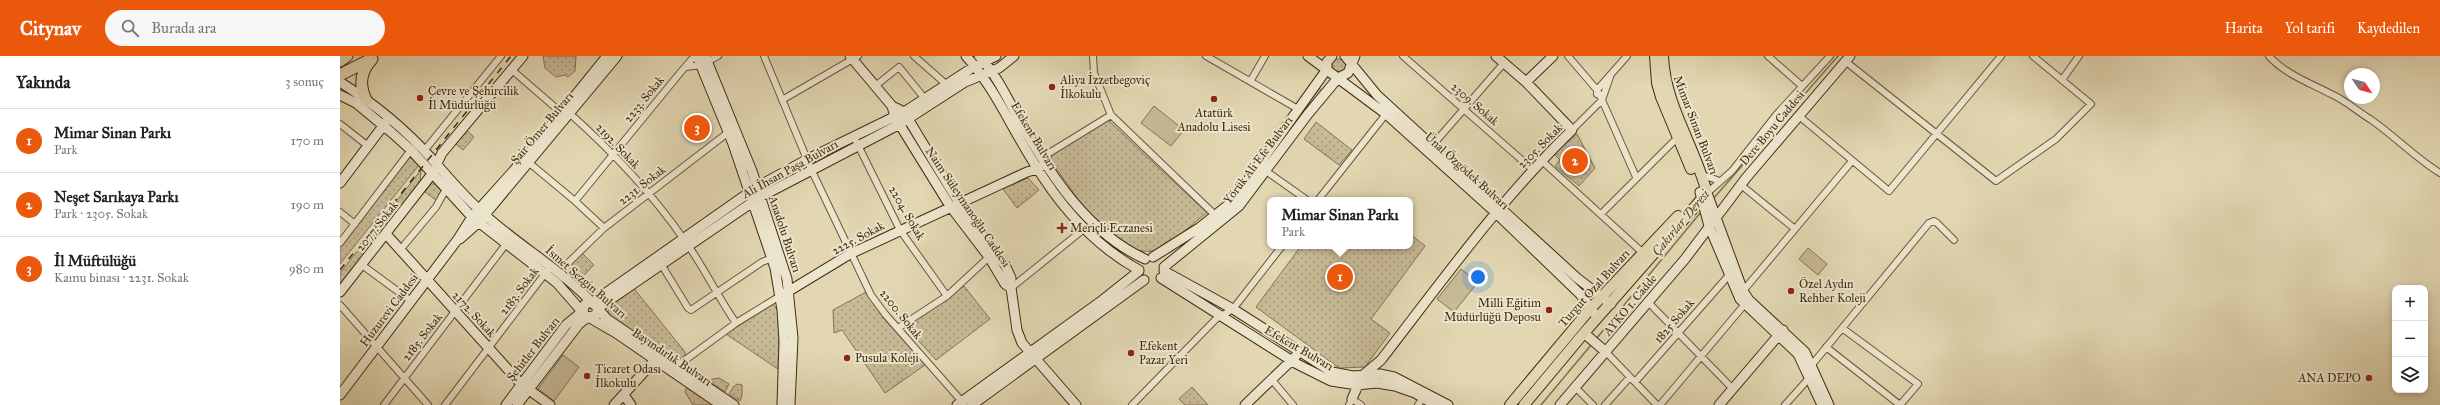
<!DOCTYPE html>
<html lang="tr">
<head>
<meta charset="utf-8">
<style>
	:root { --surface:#fff; --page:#f6f6f6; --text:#222; --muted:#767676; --line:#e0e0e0; --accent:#ea580c }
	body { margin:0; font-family:"IM FELL Great Primer",serif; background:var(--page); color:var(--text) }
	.controls { position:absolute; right:12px; bottom:12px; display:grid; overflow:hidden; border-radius:8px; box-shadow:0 2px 6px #0003 }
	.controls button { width:36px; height:36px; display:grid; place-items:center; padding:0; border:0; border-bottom:1px solid var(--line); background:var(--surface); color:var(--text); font:20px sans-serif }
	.compass { position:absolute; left:2004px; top:12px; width:36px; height:36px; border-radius:50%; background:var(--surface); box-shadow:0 2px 6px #0003; rotate:125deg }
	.you { position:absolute; left:1138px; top:221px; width:14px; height:14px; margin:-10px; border:3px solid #fff; border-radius:50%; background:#1a73e8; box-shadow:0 0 0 6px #1a73e833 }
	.badge { display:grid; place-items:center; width:26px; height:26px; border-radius:50%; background:var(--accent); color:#fff; font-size:13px; font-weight:700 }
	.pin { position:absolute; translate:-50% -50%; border:2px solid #fff; box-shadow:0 1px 4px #0006 }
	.popup { position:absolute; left:927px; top:141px; width:146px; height:52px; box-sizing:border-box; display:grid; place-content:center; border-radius:8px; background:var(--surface); filter:drop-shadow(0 1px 3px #0005); font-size:13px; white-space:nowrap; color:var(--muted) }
	.popup b { font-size:15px; color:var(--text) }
	.popup::after { content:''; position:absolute; left:50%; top:100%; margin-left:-8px; border:8px solid transparent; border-top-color:var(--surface) }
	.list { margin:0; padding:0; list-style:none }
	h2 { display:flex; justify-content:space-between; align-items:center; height:52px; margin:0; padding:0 16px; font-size:17px }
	h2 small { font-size:13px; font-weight:400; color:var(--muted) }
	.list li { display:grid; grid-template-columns:26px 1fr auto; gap:12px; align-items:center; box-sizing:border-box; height:64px; padding:0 16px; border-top:1px solid var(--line) }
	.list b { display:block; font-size:15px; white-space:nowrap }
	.list p { margin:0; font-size:13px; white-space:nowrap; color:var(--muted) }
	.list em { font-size:13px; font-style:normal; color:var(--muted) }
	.icon { flex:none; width:22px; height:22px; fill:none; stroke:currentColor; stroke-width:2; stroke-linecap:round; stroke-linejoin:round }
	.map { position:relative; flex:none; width:2100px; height:349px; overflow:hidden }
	header { display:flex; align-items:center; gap:24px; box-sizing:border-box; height:56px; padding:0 20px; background:var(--accent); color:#fff }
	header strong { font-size:19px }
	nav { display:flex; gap:22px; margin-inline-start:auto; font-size:14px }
	.search { width:280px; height:36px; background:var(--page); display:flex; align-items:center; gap:10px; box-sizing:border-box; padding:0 14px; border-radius:22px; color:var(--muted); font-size:15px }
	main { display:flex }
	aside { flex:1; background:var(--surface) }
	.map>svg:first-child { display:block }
	.green { fill:url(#green-dots); stroke:#847352 }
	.pitch { fill:#c7ba96; stroke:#847352 }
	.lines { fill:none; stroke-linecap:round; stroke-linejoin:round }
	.stream { stroke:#817050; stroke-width:1.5 }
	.street-casing { stroke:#695738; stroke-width:8 }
	.secondary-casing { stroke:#412c0f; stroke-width:11 }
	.primary-casing { stroke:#412c0f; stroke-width:12 }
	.highway-casing { stroke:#412c0f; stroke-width:13 }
	.street { stroke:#ece5cd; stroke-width:6 }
	.secondary { stroke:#ece5cd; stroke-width:9 }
	.primary { stroke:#e2d7b2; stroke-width:10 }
	.highway { stroke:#e2d7b2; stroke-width:11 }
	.rail { stroke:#412c0f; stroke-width:1.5; stroke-dasharray:7 7; stroke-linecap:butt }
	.poi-dot { fill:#8f2418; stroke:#ece5cd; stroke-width:1.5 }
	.labels { text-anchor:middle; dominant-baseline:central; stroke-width:4; stroke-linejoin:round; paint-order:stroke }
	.poi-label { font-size:12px; fill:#412c0f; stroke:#ece5cd; text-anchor:start }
	.street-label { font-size:12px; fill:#412c0f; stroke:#ece5cd }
	.water-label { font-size:13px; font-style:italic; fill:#5c482a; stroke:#ece5cd }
</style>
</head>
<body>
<header>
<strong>Citynav</strong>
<div class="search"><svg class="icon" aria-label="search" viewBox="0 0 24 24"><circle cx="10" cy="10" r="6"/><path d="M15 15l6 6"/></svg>Burada ara</div>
<nav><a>Harita</a><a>Yol tarifi</a><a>Kaydedilen</a></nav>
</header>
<main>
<aside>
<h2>Yakında<small>3 sonuç</small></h2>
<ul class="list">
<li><span class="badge">1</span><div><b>Mimar Sinan Parkı</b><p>Park</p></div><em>170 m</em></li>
<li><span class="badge">2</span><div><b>Neşet Sarıkaya Parkı</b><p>Park · 2305. Sokak</p></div><em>190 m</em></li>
<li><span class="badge">3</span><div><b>İl Müftülüğü</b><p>Kamu binası · 2231. Sokak</p></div><em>980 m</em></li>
</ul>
</aside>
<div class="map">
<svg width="2100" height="349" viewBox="0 0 2100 349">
	<defs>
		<pattern id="green-dots" width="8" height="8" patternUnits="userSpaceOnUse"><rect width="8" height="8" fill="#c7ba96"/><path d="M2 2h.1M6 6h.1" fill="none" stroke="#a39779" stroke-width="1.8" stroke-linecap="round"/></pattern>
	</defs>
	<rect width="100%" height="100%" fill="#e2d7b2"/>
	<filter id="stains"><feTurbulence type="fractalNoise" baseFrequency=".005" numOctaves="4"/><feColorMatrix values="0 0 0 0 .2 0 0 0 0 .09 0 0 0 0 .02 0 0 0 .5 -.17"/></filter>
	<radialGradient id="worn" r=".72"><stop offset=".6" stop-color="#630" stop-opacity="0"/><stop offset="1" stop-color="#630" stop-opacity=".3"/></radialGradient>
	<path class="green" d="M203,0H236L235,15L228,21L225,19L216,21L205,12Z
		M992 10a7 7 0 1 1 14 0a7 7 0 1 1-14 0Z
		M979,32L983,35L928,107L926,105Z
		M768,64L867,157C857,164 827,191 818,194C772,206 734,135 711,105L712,98Z
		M976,66L1012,94L999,109L964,83Z
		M126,74L134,81L123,94L115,87Z
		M1237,78L1255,112L1239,130L1215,110L1220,104L1214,98Z
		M70,101L79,109L0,208V189Z
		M81,114L80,127L0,228V217Z
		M688,122L699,134L677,152L663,133Z
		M90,128H95L103,137L96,144L85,136Z
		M1070,178L1085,190L1031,263L1050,277L1025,311L999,312L916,251L961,190H1070Z
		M242,197L254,209L240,223L228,211Z
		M292,230L345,296V302L336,307L269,260L268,255L273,246Z
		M624,230L650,263L596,304L566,271Z
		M526,236L547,266L585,309L545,337L502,274L494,277L493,254Z
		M433,248L440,258L438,313L386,278Z
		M379,322L389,328L385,336L367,324Z
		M398,328L402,329V339L400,345L389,338L394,330Z
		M347,330L374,349H353L345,336Z
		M852,331L868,349H845L839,343Z"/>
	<path class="pitch" d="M814,50L844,74L831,90L801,67Z
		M1468,192L1487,208L1478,219L1459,203Z
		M1121,213L1138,226L1114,256L1097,243Z
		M223,299L239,311L214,345L198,333Z"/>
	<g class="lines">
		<path class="stream" d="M1373,143L1498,0
			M1256,283L1361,156
			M1201,349L1251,289"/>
		<g class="street-casing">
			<path id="street" d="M424,0L471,113L531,239L545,258L625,349
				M574,0L607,29
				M753,0L754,17L771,59L875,159
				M866,0L958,53
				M1063,0L1192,113
				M1228,0L1257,34L1262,44L1296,121
				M1428,0L1462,30
				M1929,0C1945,18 1970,27 1991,38C2005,44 2017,55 2030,63C2055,80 2074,101 2100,117
				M1505,5L1656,125L1716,83L1751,48L1693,0
				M346,11L361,9L378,0
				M172,14L224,59
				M911,24L925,0
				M1722,24L1739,0
				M534,31L559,11L585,43
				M1257,38V34L1287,0
				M442,44L518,0
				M227,55C270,93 310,135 343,182C363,209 377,240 396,267
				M1459,60L1549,135L1661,0
				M0,68L28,90
				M1232,74L1262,44L1270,21
				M514,81L560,174L607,240
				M1090,92L1164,7
				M84,95L161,0
				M701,102L771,59
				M1201,104L1303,197
				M187,105L235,145L264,172
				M926,115L967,144
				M1362,119L1377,124
				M1401,129L1455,173
				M1367,137L1392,115L1436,59L1490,0
				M978,144L1046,58
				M235,145L340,17L352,3L360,0
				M0,156L15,168
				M1261,158L1339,80
				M0,187L71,94
				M60,194L96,151L106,133
				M227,208L264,172L390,75
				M321,208L348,252L351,254L422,206L435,201
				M22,209L71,245
				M671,232L744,173
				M1403,235L1512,105
				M1308,246L1393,333
				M0,249L88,349
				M558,272L607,240L649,201
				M1502,272L1578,328L1560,349
				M1486,291L1560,349
				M1266,296L1317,349
				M337,310L396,267L440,240
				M1470,311L1589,167L1594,165L1597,167L1614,184
				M932,324L953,349
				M1295,326L1390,218
				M1235,331L1253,349
				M44,349L166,188
				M105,349L207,215
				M792,349L876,263L893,253L942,190
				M1009,349L1012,343L1021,349
				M1078,349L1085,339
				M1265,349L1290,321
				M1320,349L1405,248
				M1445,349L1471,320"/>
		</g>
		<g class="secondary-casing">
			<path id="secondary" d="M357,0L393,88L435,212L442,254L444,285L442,349
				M365,0L412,115L447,223L453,282L450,349
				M510,0L552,50L564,56L625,157L665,209L671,222V232
				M626,0C655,32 671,71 694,107C720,150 755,190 799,214
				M639,0C657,19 668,44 681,67C711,120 748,177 805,203
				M968,0L1046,58L1156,157L1240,238L1254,257
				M1005,0L1037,39L1237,222L1271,248
				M0,26C33,47 65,73 91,102C108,121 125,142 145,159C186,196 230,218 267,263L394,349
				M1186,26L1213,0
				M0,39L16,47L51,76L71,94L132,161L217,227L245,259L276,277L381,349
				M552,50L555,61L610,150L649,201L665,228L671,232L677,274L682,287L736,349
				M0,127L46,66
				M1360,136L1369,170L1400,243L1458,298L1482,349
				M1367,137L1403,235L1409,244L1465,296L1489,349
				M46,178L181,328L210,349
				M120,183L138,167L277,0
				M813,201L859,172L893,145L987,13V6L992,0
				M824,211L899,150L968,58L998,22L1008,17L1015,0
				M824,215L893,253L992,316L1013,320L1040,318L1054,321L1108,349
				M821,222L957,308L991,325L1017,329L1037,327L1055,330L1075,337L1095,349
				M0,236L92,118L102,97L183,0
				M444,238L510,198L687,116L697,113L705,108
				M243,255L245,248L253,246L417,131L468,103L564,56L635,10L656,0
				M1244,277L1266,296
				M0,339L118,183L132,161L184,103L267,0
				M284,339L291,349
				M1012,343L1022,320L1041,304C1102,225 1160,144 1232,74L1186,26L1156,0
				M166,349L226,269L243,255
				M177,349L239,268L248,261L256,259L258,252L420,141L560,68L625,26L659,12L674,0
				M274,349L314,305
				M617,349L760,246L799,215
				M632,349L804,224
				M905,349L956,300
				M1220,349L1345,203L1406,122L1510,0
				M1379,349L1443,274"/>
		</g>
		<g class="primary-casing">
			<path id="primary" d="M1315,0L1317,27L1321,41L1351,113
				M1170,349L1251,252L1338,160
				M1184,349L1244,277L1367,137C1355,90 1325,50 1323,0"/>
		</g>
		<g class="highway-casing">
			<path id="highway" d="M0,5L7,0
				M0,19L31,3
				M26,44C19,29 20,16 32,3"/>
		</g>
		<use href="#street" class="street"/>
		<use href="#secondary" class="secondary"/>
		<use href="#primary" class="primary"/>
		<use href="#highway" class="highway"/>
		<path class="rail" d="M0,214L171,0"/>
	</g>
	<g class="poi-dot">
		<circle cx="712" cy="31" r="4"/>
		<circle cx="80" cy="42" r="4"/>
		<circle cx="874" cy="43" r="4"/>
		<path d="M720 166h4v4h4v4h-4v4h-4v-4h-4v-4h4z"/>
		<circle cx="1451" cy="235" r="4"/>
		<circle cx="1209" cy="254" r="4"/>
		<circle cx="791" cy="297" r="4"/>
		<circle cx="507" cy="302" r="4"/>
		<circle cx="247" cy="320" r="4"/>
		<circle cx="2029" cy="322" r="4"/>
	</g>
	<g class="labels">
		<g class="poi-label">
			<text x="720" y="24">Aliya İzzetbegoviç<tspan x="720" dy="14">İlkokulu</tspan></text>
			<text x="88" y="35">Çevre ve Şehircilik<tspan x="88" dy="14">İl Müdürlüğü</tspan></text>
			<text x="874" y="57" text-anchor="middle">Atatürk<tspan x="874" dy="14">Anadolu Lisesi</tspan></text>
			<text x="730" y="172">Meriçli Eczanesi</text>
			<text x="1459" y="228">Özel Aydın<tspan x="1459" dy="14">Rehber Koleji</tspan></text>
			<text x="1201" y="247" text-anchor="end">Milli Eğitim<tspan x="1201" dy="14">Müdürlüğü Deposu</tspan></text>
			<text x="799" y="290">Efekent<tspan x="799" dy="14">Pazar Yeri</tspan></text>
			<text x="515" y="302">Pusula Koleji</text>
			<text x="255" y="313">Ticaret Odası<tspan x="255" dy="14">İlkokulu</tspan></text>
			<text x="2021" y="322" text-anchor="end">ANA DEPO</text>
		</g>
		<g class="street-label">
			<text transform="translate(304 43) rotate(-51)">2233. Sokak</text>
			<text transform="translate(1135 48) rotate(41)">2309. Sokak</text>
			<text transform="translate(1356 69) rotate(69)">Mimar Sinan Bulvarı</text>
			<text transform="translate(202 72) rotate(-50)">Şair Ömer Bulvarı</text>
			<text transform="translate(1432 72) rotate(-50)">Dere Boyu Caddesi</text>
			<text transform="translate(694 80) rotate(59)">Efekent Bulvarı</text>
			<text transform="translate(278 90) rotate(46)">2192. Sokak</text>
			<text transform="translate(1200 90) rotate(-45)">2305. Sokak</text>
			<text transform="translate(918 104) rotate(-53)">Yörük Ali Efe Bulvarı</text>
			<text transform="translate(450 113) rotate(-29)">Ali İhsan Paşa Bulvarı</text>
			<text transform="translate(1127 115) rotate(42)">Ünal Özgödek Bulvarı</text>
			<text transform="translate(302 129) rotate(-38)">2231. Sokak</text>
			<text transform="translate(628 151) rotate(56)">Naim Süleymanoğlu Caddesi</text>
			<text transform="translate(567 157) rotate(60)">2204. Sokak</text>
			<text transform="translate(37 170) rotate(-52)">2077. Sokak</text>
			<text transform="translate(445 178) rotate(72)">Anadolu Bulvarı</text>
			<text transform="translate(518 182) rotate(-28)">2225. Sokak</text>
			<text transform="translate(246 226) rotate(41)">İsmet Sezgin Bulvarı</text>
			<text transform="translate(1254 232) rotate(-48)">Turgut Ozal Bulvarı</text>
			<text transform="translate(179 235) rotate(-53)">2183. Sokak</text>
			<text transform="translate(1290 249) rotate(-50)">AYKO 1. Cadde</text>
			<text transform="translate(49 254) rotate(-53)">Huzurevi Caddesi</text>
			<text transform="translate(134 258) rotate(47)">2172. Sokak</text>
			<text transform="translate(561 258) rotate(51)">2200. Sokak</text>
			<text transform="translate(1334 265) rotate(-49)">1825 Sokak</text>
			<text transform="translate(82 281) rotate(-52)">2185. Sokak</text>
			<text transform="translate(959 292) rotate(30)">Efekent Bulvarı</text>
			<text transform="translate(193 293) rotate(-52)">Şehitler Bulvarı</text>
			<text transform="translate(332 301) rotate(34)">Bayındırlık Bulvarı</text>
		</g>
		<g class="water-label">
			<text transform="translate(1341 167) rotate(-50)">Çakırlar Deresi</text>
		</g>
	</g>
	<rect width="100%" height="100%" filter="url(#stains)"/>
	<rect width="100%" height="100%" fill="url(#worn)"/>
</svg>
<div class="controls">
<button>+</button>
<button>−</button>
<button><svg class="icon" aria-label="layers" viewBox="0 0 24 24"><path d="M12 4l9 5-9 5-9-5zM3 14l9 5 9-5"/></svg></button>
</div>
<svg class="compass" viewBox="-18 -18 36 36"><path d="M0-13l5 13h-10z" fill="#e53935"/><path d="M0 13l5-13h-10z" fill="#767676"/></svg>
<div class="you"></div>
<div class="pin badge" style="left:1000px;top:221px">1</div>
<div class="popup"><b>Mimar Sinan Parkı</b>Park</div>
<div class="pin badge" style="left:1235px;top:105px">2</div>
<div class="pin badge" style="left:357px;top:72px">3</div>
</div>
</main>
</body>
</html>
